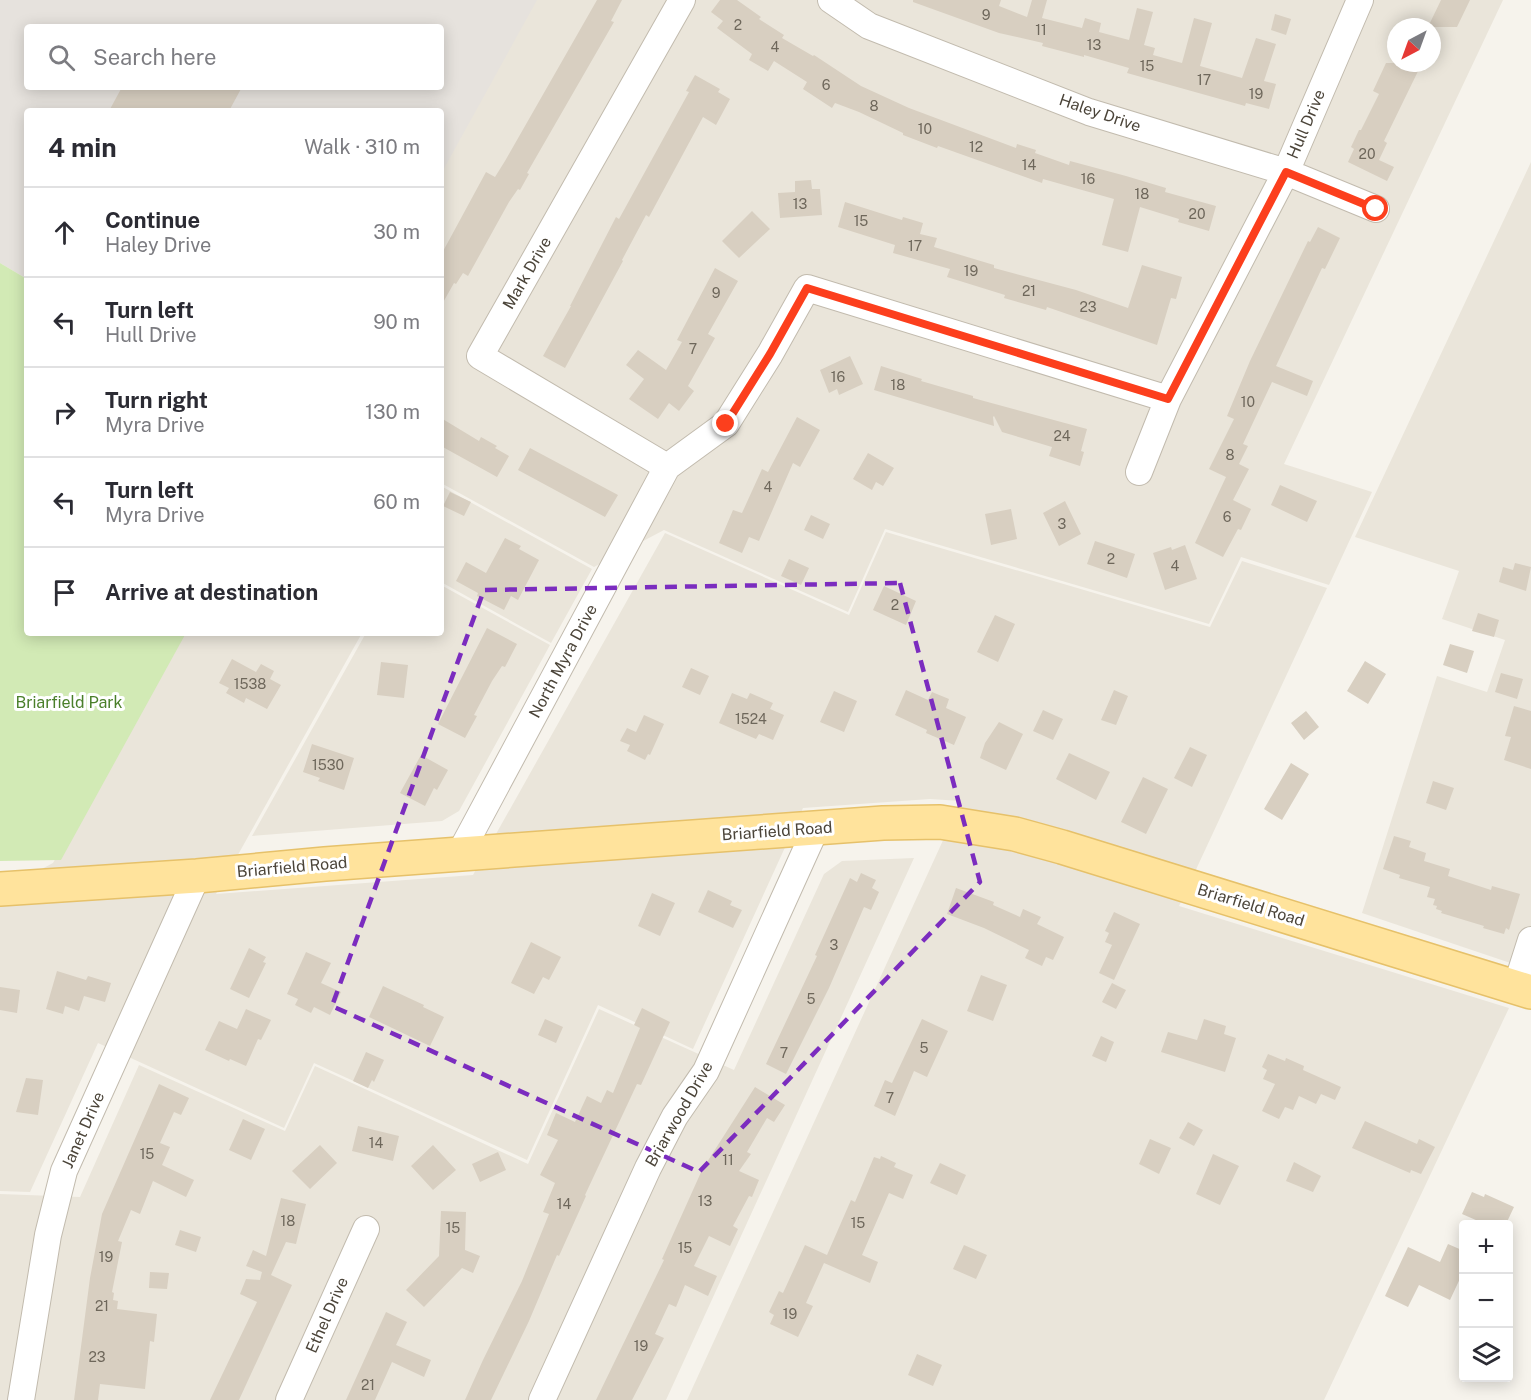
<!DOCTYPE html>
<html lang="en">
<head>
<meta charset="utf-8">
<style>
	:root { --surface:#fff; --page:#f7f7f7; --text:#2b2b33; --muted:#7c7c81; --line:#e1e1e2 }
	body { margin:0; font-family:"Public Sans",sans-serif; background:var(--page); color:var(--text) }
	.controls { position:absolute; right:18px; bottom:18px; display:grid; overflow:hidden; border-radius:6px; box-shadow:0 3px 15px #0003 }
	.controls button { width:54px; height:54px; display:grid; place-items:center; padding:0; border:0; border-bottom:2px solid var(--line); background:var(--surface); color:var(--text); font:30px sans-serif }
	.compass { position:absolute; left:1387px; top:18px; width:54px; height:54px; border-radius:50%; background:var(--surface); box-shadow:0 3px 15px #0003; rotate:221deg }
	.stop { position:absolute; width:18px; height:18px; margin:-14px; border:4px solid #fc3f1d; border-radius:50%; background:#fff }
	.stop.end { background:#fc3f1d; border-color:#fff; box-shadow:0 2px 6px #0008 }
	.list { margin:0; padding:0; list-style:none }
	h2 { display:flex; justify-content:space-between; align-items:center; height:78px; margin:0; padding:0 24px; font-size:26px }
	h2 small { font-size:20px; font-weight:400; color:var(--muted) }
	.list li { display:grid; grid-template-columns:39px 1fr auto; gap:18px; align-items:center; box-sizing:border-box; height:90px; padding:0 24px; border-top:2px solid var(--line) }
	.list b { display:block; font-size:22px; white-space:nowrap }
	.list p { margin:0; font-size:20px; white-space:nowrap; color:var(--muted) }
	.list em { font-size:20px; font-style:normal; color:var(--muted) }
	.icon { flex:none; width:33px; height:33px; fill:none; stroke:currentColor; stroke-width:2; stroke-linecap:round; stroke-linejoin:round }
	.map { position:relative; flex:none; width:1531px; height:1400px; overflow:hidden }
	.search { position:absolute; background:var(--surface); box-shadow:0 3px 15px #0003; left:24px; top:24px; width:420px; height:66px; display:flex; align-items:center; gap:15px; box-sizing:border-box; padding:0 21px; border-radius:6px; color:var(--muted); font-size:22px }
	.panel { position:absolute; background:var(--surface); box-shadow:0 3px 15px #0003; left:24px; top:108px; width:420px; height:528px; border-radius:6px }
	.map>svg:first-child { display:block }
	.residential { fill:#eae5da; fill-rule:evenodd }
	.industrial { fill:#e6e2dd; fill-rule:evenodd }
	.green { fill:#d2eab5 }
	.building { fill:#d8cfc1 }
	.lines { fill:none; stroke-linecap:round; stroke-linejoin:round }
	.minor-casing { stroke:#c2bbae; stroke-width:28 }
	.major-casing { stroke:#e6c16a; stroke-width:36 }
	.minor { stroke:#fff; stroke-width:26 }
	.major { stroke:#ffe39c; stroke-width:33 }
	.route { stroke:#fc3f1d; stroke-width:8 }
	.marked { fill:none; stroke:#7b2cbf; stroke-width:4.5; stroke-dasharray:12 8; stroke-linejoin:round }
	.labels { text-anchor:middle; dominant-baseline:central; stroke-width:6; stroke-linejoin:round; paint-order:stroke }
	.number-label { font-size:14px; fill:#6e675b }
	.street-label { font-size:16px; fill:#4b4439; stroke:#fff }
	.park-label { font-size:16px; fill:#4a7f2a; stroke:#fff }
</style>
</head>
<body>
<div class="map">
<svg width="1531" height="1400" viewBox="0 0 1531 1400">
	<rect width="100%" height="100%" fill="#f6f3ec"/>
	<path class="residential" d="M536,0H1503L1284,464L1372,492L1329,585L1241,557L1209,624L885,529L848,612L664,530L594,567L441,483V169ZM1396,27H1432V63H1396Z
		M1531,162V970L1362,913L1437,676L1487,692L1505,640L1442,619L1459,571L1355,537Z
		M441,486L592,569L551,643L441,582Z
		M886,532L1210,627L1242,561L1327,588L1179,906L1509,1008L1324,1400H687L961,801L930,799L803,808L693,1049L598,1005L527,1160L314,1063L284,1128L98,1043L30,1192L0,1191V891L53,863L181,633H362L216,894L473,875L665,533L849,615Z
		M441,585L550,645L459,811L442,821L252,836L366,633H441Z
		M914,858L666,1400H0V1194L80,1197L139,1065L285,1131L315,1066L528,1164L599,1009L734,1070L824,874L842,861Z"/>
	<path class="industrial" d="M0,0H537L441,174V111H27V279L0,263ZM27,27H441V87H27Z"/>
	<path class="green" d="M0,263L27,279V633H186L61,860L0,861Z"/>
	<path class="building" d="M597,0H622L611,21L614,22L527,173L529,174L520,190L518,189L509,202L468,276L463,273L456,284L454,283L441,306V255L486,172L495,177L505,161Z
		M720,0H737L761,17L759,19L784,35L782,38L813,56L814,55L861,86L909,108L1016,148L1017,144L1036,150L1035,153L1069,165L1070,161L1126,176L1166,188L1165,192L1216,206L1209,231L1178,222L1179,219L1140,207L1128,252L1102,245L1114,199L1043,179L1042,183L938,146L937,148L903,135V133L859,112L835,103L832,108L803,89L807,82L774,61L768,71L749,60L752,54L717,28L723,21L711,12Z
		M913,0H1001L999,6L1027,17L1032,0H1047L1042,18L1082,28L1085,18L1101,23L1099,32L1129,40L1137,8L1153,12L1144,45L1155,48L1153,55L1182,63L1194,18L1212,23L1200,66L1242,78L1256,38L1276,44L1264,81L1276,84L1269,109L1246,103L1245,106L1127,73L1129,68L1084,55V57L1042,46L1043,43L999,33L913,2Z
		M1441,0H1470L1457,27H1428Z
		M1275,14L1291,19L1286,35L1271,30Z
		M1386,63H1422L1384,141L1387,143L1379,160L1394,167L1387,181L1348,162L1354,149L1351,147L1359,130H1361L1379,94L1373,91Z
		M695,75L720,89L718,92L730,99L716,125L703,117L649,217L646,215L622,260L623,261L565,368L543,356L571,306H570L616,217L619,219L689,92L686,91Z
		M122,87H242L229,111H109Z
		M811,180L812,189H820L822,215L780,218L778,193L795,192V181Z
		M845,202L902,220L903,217L923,223L920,234L937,238L934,247L994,265V268L1076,290L1128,308L1142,265L1182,277L1176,299L1171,298L1157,345L1047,307L1046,310L1004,298L1005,295L947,277L950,269L893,253L895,245L838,227Z
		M752,211L770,229L739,258L722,241Z
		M1318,227L1340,238L1325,269L1322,268L1276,366L1313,381L1307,396L1272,382L1243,444L1248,446L1239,464L1249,469L1233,500L1251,509L1241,530L1238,529L1223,557L1195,543L1226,477L1209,469L1234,419L1227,416L1250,361L1308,241L1310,242Z
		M715,268L738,281L708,334L715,338L688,386L694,391L679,411L669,403L658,419L629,399L644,379L626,365L638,350L666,370L682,342L677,340Z
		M850,356L863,384L839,395L837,389L829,393L820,370Z
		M881,366L922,379L921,381L973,396V398L1087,429L1081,451L1084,452L1080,466L1049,456L1052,447L1002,432L994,416L993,417L994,426L874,390Z
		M797,417L820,430L800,467L793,463L759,541L749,537L742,553L719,543L733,510L742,513L762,469L768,472Z
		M441,418L479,441L481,437L497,446L495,448L509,456L497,477L441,446Z
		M530,448L618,495L605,517L518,470Z
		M868,453L894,468L883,486L876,482L872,490L853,479Z
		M1280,485L1317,501L1307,522L1271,505Z
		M450,492L471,502L464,516L443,506Z
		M1065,501L1081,534L1059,546L1043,513Z
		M1011,509L1017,539L991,545L985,514Z
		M811,515L830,524L823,539L804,530Z
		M505,538L521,546L519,549L539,560L518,600L511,596L504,610L477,596L478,593L456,581L466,562L486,573Z
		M1095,541L1135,554L1127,578L1087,564Z
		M1185,545L1197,579L1165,590L1153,553L1171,547L1172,550Z
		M789,559L809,568L801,585L781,576Z
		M1515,563L1531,567L1526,591L1499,582L1503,567L1513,570Z
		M884,586L916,601L906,625L873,610Z
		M1478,613L1499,620L1494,637L1472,631Z
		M995,615L1015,624L998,662L977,652Z
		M487,628L517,644L505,667L502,666L492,681L474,715L477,716L465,738L438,724Z
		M1450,644L1474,651L1467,673L1443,665Z
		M232,659L256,672L261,664L274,671L270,679L281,685L267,709L246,698L244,703L226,693L229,688L219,683Z
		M1365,661L1386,674L1368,704L1347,691Z
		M381,662L408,665L404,698L377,695Z
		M691,668L709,676L700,695L682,687Z
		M1501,673L1523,679L1517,699L1495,692Z
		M906,690L928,700L932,692L949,699L946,708L966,717L954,745L926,733L927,730L895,715Z
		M1114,690L1128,696L1116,725L1101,720Z
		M834,691L857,701L844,732L820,722Z
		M732,693L747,699L750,693L773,703L770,709L784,715L773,740L759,734L756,739L719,723Z
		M1514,706L1531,711V769L1504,760L1511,737L1505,736Z
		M1043,710L1063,719L1053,740L1033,731Z
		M1306,711L1319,727L1304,740L1291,723Z
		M644,715L664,724L650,755L648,754L645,760L627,751L630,745L620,741L627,728L636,732Z
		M999,722L1023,734L1006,770L980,758L985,743Z
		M312,744L354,758L344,790L318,781L320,778L303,772Z
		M1190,747L1207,755L1192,787L1174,778Z
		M1069,753L1110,772L1096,800L1056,779Z
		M421,755L448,770L437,790L434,788L425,806L400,793Z
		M1291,763L1309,774L1282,820L1264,809Z
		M1143,777L1168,789L1146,834L1121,822Z
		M1433,781L1454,788L1446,810L1426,803Z
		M1394,836L1411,841L1409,847L1426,853L1424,861L1450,869L1448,876L1491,890L1492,886L1520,894L1509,930L1506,928L1504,934L1483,928L1484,926L1441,913L1442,911L1436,909L1437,906L1433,905L1435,899L1427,897L1430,887L1399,878L1400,875L1383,869Z
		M861,873L876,880L872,888L879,892L871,910L864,907L829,988L786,1074L766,1064L817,956L815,955L850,878L857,882Z
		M956,888L994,902L993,905L1020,917L1023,909L1041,917L1037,924L1064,937L1053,960L1046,957L1042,966L1025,958L1029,950L984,928L947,914Z
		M708,890L732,901L730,905L742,910L733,928L698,912Z
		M652,893L675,903L660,936L638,926Z
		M1114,912L1140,924L1114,980L1099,973L1112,945L1105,942L1109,933L1105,931Z
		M531,942L561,957L549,980L543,977L534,994L511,983Z
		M249,948L266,957L263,962L266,963L249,998L230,989Z
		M306,952L331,963L321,983L341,992L330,1015L314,1007L311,1013L295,1005L298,999L287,994Z
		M57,971L86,980L88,976L111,983L105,1002L84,996L79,1011L65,1006L63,1014L46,1009Z
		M981,975L1007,985L993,1021L967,1011Z
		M1112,983L1126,990L1116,1009L1102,1002Z
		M383,986L424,1005L423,1007L444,1017L430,1046L369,1017Z
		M0,987L20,990L17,1013L0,1010Z
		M642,1008L670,1022L641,1085L637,1084L585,1195L586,1196L559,1256L557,1255L529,1321L491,1400H465L483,1360L522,1281L549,1214L543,1212L555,1183L540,1175L558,1140L547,1135L556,1113L575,1122L587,1096L601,1103L607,1090L613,1093L640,1028L634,1025Z
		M246,1009L271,1020L261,1040L258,1039L246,1066L230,1059L229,1061L205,1050L219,1021L237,1029Z
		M545,1019L563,1027L556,1043L538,1035Z
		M922,1019L948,1031L927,1077L914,1071L895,1116L874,1106L885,1080L892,1083Z
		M1204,1019L1226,1026L1224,1034L1236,1038L1225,1072L1161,1052L1168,1032L1197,1040Z
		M1101,1036L1114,1042L1106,1062L1092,1056Z
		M366,1052L384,1060L374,1082L372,1080L368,1088L353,1081Z
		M1268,1054L1285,1061L1286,1058L1304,1066L1303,1070L1341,1087L1335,1100L1321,1094L1316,1104L1299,1096L1293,1110L1285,1107L1279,1119L1262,1111L1275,1084L1263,1079L1267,1070L1262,1067Z
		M26,1078L43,1080L38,1115L16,1112Z
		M159,1084L189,1098L181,1115L174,1112L160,1143L170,1147L162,1165L194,1180L186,1197L153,1181L140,1214L131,1210L118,1241L122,1242L112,1292L114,1293L113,1300L118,1301L117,1309L157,1314L154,1342L150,1341L145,1389L100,1384L98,1400H74L90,1278L102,1214Z
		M755,1087L785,1105L774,1122L767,1118L747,1152L751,1154L739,1171L759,1180L752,1197L749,1196L733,1226L738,1229L730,1246L709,1236L694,1266L717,1276L708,1296L685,1285L676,1307L669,1304L655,1334L664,1338L632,1400H596L664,1260L662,1259L702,1170Z
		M243,1119L265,1129L251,1160L229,1150Z
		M1365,1121L1417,1144L1419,1139L1435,1147L1421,1174L1411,1170L1410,1173L1352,1148Z
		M1188,1122L1203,1130L1194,1146L1179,1138Z
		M358,1126L399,1136L393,1161L352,1151Z
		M1150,1139L1171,1148L1159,1174L1139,1164Z
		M320,1145L337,1163L310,1189L292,1171Z
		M433,1145L456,1170L433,1190L411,1166Z
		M498,1152L506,1170L480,1182L472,1164Z
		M1213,1154L1239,1166L1220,1205L1196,1194Z
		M881,1156L896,1163L894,1167L913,1175L903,1199L889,1193L862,1255L878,1262L870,1283L824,1263L806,1303L813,1306L798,1337L770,1324L774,1315L769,1312L779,1291L783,1293L805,1245L827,1255L851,1200L855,1202L874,1157L880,1159Z
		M1294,1162L1321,1176L1313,1192L1286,1181Z
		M940,1163L966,1175L957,1195L930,1183Z
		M1472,1192L1484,1197L1485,1194L1514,1207L1506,1224H1485L1462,1214Z
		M281,1198L306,1204L296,1244L286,1242L271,1275L292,1285L239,1400H210L257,1302L240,1294L246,1279L260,1280L262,1272L246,1266L253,1250L266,1256Z
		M441,1211L466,1212L465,1250L480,1256L473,1273L462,1268L424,1307L406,1290L439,1256Z
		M180,1230L201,1237L196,1252L175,1245Z
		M1448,1244L1464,1251V1270L1450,1300L1419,1285L1408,1307L1385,1296L1408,1247L1440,1262Z
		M964,1245L987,1255L976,1279L953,1269Z
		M150,1272L169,1273L167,1289L149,1288Z
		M386,1312L407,1322L396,1345L431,1360L424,1377L392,1362L375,1400H346Z
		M917,1354L942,1365L933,1386L908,1375Z"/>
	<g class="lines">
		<g class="minor-casing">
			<path id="minor" d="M831,0L869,26L1089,112L1286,172L1376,209
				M667,467L480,356L682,0
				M1139,472L1168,399L1286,172L1360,0
				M459,855L667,467L726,424L770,354L807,288L1168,399
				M1516,987L1531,940
				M21,1400L48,1235L64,1171L197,876
				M289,1400L366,1229
				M542,1400L648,1168L675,1116L706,1071L816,828"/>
		</g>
		<g class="major-casing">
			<path id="major" d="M0,889L197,876L325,864L883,823L940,822L1015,834L1062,847L1531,992"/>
		</g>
		<use href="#minor" class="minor"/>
		<use href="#major" class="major"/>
	</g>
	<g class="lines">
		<path class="route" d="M726,424L770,354L807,288L1168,399L1286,172L1376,209"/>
	</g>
	<path class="marked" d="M900,583L980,882L699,1172L332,1006L484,590Z"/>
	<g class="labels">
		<g class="number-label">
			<text x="986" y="15">9</text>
			<text x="738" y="25">2</text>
			<text x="1041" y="30">11</text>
			<text x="1094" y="45">13</text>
			<text x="775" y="47">4</text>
			<text x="1147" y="66">15</text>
			<text x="1204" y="80">17</text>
			<text x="826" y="85">6</text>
			<text x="1256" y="94">19</text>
			<text x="874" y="106">8</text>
			<text x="925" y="129">10</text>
			<text x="976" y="147">12</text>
			<text x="1367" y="154">20</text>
			<text x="1029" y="165">14</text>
			<text x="1088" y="179">16</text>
			<text x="1142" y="194">18</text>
			<text x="800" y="204">13</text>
			<text x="1197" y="214">20</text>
			<text x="861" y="221">15</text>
			<text x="915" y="246">17</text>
			<text x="971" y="271">19</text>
			<text x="1029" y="291">21</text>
			<text x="716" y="293">9</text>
			<text x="1088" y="307">23</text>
			<text x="693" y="349">7</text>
			<text x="838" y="377">16</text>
			<text x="898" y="385">18</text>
			<text x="1248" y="402">10</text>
			<text x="1062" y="436">24</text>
			<text x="1230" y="455">8</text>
			<text x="768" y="487">4</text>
			<text x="1227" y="517">6</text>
			<text x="1062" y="524">3</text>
			<text x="1111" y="559">2</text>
			<text x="1175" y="566">4</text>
			<text x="895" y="605">2</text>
			<text x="250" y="684">1538</text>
			<text x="751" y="719">1524</text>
			<text x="328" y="765">1530</text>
			<text x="834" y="945">3</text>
			<text x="811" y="999">5</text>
			<text x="924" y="1048">5</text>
			<text x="784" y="1053">7</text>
			<text x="890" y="1098">7</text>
			<text x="376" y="1143">14</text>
			<text x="147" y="1154">15</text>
			<text x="728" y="1160">11</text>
			<text x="705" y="1201">13</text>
			<text x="564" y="1204">14</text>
			<text x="288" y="1221">18</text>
			<text x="858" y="1223">15</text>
			<text x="453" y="1228">15</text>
			<text x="685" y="1248">15</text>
			<text x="106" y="1257">19</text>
			<text x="102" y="1306">21</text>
			<text x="790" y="1314">19</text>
			<text x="641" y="1346">19</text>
			<text x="97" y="1357">23</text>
			<text x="368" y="1385">21</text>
		</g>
		<g class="street-label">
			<text transform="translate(1100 113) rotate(19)">Haley Drive</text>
			<text transform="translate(1306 124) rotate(-67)">Hull Drive</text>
			<text transform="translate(527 273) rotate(-60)">Mark Drive</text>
			<text transform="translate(563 661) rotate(-62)">North Myra Drive</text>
			<text transform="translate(777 831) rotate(-4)">Briarfield Road</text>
			<text transform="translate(292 867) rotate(-5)">Briarfield Road</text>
			<text transform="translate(1251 905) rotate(17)">Briarfield Road</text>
			<text transform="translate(679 1114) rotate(-60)">Briarwood Drive</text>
			<text transform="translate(83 1130) rotate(-66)">Janet Drive</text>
			<text transform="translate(327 1315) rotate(-66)">Ethel Drive</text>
		</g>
		<g class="park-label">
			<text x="69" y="702">Briarfield Park</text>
		</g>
	</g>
</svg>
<div class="controls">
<button>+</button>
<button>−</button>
<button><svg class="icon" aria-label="layers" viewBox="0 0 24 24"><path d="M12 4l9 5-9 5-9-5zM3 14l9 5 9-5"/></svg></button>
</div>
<svg class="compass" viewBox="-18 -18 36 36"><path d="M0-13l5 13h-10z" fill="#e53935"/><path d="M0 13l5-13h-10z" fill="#7c7c81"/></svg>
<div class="stop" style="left:1376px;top:209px"></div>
<div class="stop end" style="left:726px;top:424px"></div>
<div class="search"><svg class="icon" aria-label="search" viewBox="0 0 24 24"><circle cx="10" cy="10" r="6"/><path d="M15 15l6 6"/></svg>Search here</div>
<section class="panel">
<h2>4 min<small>Walk · 310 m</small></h2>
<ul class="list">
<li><svg class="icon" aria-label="ahead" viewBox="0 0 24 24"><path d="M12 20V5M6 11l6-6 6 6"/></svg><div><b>Continue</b><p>Haley Drive</p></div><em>30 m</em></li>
<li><svg class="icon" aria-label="left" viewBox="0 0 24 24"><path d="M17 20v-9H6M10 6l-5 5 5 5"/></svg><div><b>Turn left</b><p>Hull Drive</p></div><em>90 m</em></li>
<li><svg class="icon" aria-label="right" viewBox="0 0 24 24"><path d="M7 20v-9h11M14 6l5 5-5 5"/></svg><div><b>Turn right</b><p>Myra Drive</p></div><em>130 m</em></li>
<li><svg class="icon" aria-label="left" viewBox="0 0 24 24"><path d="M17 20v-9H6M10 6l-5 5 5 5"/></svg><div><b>Turn left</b><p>Myra Drive</p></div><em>60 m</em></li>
<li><svg class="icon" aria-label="arrive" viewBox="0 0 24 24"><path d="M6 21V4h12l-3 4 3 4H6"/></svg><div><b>Arrive at destination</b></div></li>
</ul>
</section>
</div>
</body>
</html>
